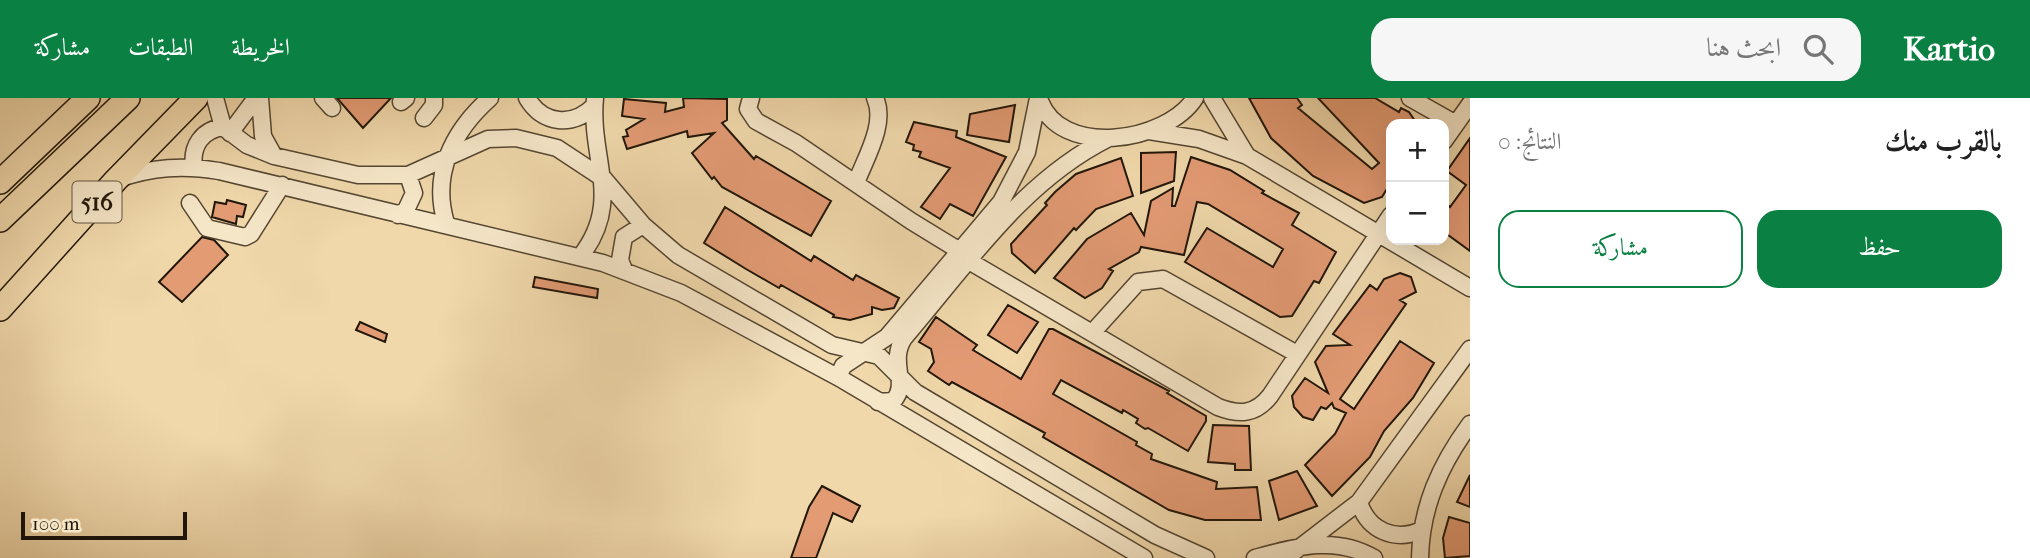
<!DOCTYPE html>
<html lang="ar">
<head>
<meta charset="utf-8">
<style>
	:root { --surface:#fff; --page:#f6f6f6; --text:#222; --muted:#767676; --line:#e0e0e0; --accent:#0b8043 }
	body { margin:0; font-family:"IM FELL French Canon",Amiri,serif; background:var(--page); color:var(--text); direction:rtl }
	.controls { position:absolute; right:21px; top:21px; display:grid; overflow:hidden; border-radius:14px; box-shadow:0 7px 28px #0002 }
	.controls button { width:63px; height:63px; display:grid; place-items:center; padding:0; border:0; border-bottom:2px solid var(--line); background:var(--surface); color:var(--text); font:35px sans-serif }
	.scale { position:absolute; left:21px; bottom:18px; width:166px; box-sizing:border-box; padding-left:7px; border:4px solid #21160a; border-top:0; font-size:19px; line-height:24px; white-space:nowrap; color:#21160a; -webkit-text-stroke:5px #f5e6c8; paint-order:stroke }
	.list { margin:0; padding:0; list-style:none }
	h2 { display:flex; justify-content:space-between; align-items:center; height:91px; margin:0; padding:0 28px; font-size:30px }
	h2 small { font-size:23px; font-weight:400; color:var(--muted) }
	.actions { display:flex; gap:14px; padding:21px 28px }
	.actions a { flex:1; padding:16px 0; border:2px solid var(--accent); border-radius:21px; text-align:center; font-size:24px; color:var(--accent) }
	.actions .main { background:var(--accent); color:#fff }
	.icon { flex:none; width:38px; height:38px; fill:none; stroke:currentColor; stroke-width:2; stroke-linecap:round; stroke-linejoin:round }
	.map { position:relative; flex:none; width:1470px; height:460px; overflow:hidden; direction:ltr }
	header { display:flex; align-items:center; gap:42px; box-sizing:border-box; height:98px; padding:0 35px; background:var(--accent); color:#fff }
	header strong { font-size:33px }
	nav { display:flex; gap:38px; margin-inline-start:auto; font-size:24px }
	.search { width:490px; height:63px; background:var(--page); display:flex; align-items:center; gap:18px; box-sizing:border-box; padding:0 24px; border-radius:21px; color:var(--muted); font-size:26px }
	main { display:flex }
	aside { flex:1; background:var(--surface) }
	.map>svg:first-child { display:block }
	.building { fill:#e39b74; stroke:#21160a; stroke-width:2 }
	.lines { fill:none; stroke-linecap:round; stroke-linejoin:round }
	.minor-casing { stroke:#554632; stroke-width:19 }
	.highway-casing { stroke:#21160a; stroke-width:26 }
	.minor { stroke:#f5e6c8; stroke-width:16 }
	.highway { stroke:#f0d8ab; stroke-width:23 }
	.labels { text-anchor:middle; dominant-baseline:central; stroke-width:6; stroke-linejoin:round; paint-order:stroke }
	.shield { fill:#f5e6c8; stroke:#615443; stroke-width:2 }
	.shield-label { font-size:24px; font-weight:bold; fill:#21160a }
</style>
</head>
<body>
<header>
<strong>Kartio</strong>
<div class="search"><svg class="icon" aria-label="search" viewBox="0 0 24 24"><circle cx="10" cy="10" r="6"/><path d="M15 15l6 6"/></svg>ابحث هنا</div>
<nav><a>الخريطة</a><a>الطبقات</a><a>مشاركة</a></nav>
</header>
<main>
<aside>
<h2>بالقرب منك<small>النتائج: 0</small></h2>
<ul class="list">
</ul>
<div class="actions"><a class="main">حفظ</a><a>مشاركة</a></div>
</aside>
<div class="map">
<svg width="1470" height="460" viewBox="0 0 1470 460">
	<rect width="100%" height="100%" fill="#f0d8ab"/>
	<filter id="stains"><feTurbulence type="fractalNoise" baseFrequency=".00286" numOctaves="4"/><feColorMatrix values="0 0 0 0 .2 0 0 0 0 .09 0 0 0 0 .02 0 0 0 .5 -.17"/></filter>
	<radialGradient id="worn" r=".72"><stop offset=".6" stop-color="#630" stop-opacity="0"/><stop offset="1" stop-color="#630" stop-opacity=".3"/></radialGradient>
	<path class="building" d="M337,0H391L363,30Z
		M683,0L727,1V22L722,25L754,61L756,58L831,103L811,138L722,89L714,79L712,81L692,55L714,35L688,39L687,33L627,51L623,39L628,38L626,32L644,21L622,18L624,1L666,5L665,14L684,9Z
		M1249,0H1297L1302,7L1298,10L1372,71L1379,65L1318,0H1375L1399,14L1401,10L1409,14L1417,26H1391V84L1382,99L1364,105L1313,78L1271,40Z
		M1015,7L1009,44L967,37L970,16Z
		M914,24L957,33L956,39L1006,59L973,118L950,106L940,121L921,109L950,70L919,59L921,54L913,52L914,47L906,44Z
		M1470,40V153L1444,134V104L1450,109L1466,87L1447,73Z
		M1176,54L1174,83L1141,95V55Z
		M1191,59L1230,72L1264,93L1262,95L1299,115L1292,127L1336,154L1319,185L1314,183L1292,218L1280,219L1185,164L1207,130L1273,169L1283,151L1208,106L1197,104L1184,157L1141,149L1139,154L1109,171L1113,173L1102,190L1085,200L1054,180L1087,141L1131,115L1144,137L1151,103L1173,90L1172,108H1175Z
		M1121,60L1133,98L1096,111L1076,132L1074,130L1035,175L1012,155L1011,146L1047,107L1045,105L1055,94L1076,76Z
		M227,102L246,107L243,119L237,118L236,126L212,119L215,104L226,106Z
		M725,109L811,163L814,158L853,182L856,177L899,200L894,210L882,212L872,209V216L850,222L833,219L834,217L781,187L779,190L746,171L704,145Z
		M202,139L214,142L228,157L182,204L159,184Z
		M1400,175L1411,179L1416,194L1400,202L1406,206L1340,301L1354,311L1400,243L1434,265L1413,300L1384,333L1370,359L1332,398L1305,367L1335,336L1346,315L1334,310L1332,305L1326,311L1321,309L1313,322L1303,319L1294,309L1292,298L1305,280L1328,295L1315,264L1326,248L1350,247L1333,236L1370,187L1377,192L1384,181Z
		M535,179L598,191L597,200L533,189Z
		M1008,207L1038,224L1017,255L988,237Z
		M936,219L977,247L973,252L1021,281L1049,231H1053L1169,293L1167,295L1206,318V323L1188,353L1148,330L1145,331L1136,325L1138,321L1123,312L1122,315L1061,282L1053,296L1137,344L1136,347L1152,356L1151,361L1217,384L1216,391L1257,389L1261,422H1205L1169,412L1043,339L1045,335L952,284L949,287L928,273L934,264L931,251L919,244Z
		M360,224L387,236L385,244L356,232Z
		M1213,327L1249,328L1251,372H1235V366L1208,364Z
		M1297,373L1317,408L1279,422L1269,383Z
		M1470,377V409L1457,404Z
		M822,388L860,408L852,424L833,415L816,460H791L809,409Z
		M1449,419L1470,425V458L1445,460L1443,440Z"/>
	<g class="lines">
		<g class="minor-casing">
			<path id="minor" d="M215,0L223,29L247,47L274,58L358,77H408L488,41L516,40L557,50L604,81L643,127L678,157L832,247L879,258L915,294L1155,437L1206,460
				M260,0L263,38L274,58
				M323,0L332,10
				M527,0C543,27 573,29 594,8
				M751,0L748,11L756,23L796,45L911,123L960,153
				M1039,0C1058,61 1166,45 1195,0
				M1212,0L1247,58
				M1410,0L1456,26
				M401,4L406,0
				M424,20L434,7V0
				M1149,33L1199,41L1247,58L1470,190
				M230,35L256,0
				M1444,43L1470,6
				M194,69C191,48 202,32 223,29
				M118,81C152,69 183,67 219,73L603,165L681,195L843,282L1144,460
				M856,85C865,61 887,25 875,0
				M190,105L207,130L245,139L251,136L282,87
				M398,117L406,112L414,95L408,77
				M446,125C431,76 453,33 490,0
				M580,159C624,103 589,61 595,0
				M969,163L1218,309C1239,317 1255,317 1270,298L1391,117
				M624,172L620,162L624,139L643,127
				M1092,235L1138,184L1163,181L1297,256
				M843,282L840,275L843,268L887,239L1001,104L1027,54L1038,0
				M878,304L893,303C910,286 888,264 904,240C966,168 1022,83 1109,40
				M1359,404C1368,433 1395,444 1422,432
				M1255,460C1295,449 1335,437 1374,460
				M1286,460L1359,404L1470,251
				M1420,460C1421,409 1440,367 1470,326"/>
		</g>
		<g class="highway-casing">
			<path id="highway" d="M0,84L88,0
				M0,122L128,0
				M0,211L116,82L196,0"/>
		</g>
		<use href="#minor" class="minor"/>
		<use href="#highway" class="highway"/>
	</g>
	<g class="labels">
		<rect class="shield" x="72.5" y="83.5" width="49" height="41" rx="5"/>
		<g class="shield-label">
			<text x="97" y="104">516</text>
		</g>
	</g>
	<rect width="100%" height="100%" filter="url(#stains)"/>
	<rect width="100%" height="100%" fill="url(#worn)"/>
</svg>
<div class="controls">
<button>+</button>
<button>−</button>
</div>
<div class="scale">100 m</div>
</div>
</main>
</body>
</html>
